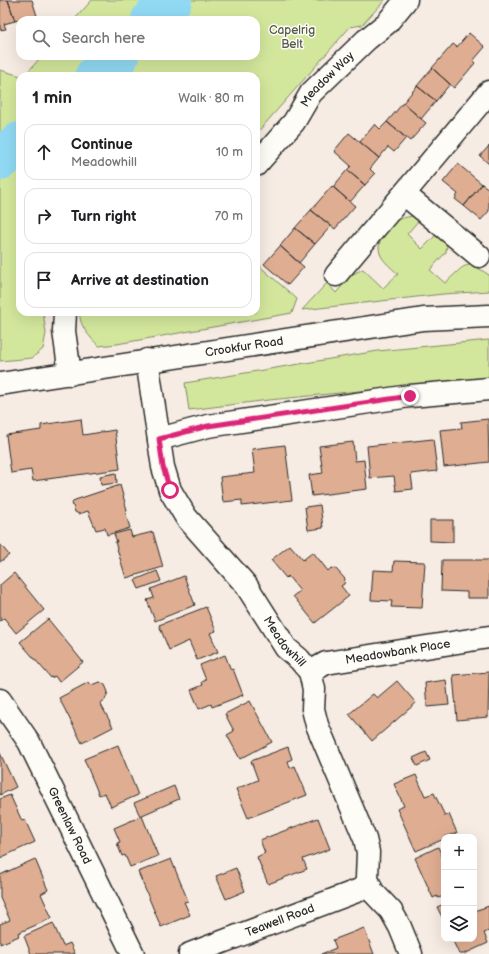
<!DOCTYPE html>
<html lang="en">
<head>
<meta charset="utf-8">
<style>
	:root { --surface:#fff; --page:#f6f6f6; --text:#202124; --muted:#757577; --line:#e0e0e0 }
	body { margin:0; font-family:"Balsamiq Sans",sans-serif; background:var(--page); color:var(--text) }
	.controls { position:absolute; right:12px; bottom:12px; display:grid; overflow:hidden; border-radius:8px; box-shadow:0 4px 16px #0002 }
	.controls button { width:36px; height:36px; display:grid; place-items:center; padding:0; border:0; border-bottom:1px solid var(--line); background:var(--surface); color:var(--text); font:20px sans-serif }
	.stop { position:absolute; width:12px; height:12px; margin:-9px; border:3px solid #db2777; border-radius:50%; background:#fff }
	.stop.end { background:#db2777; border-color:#fff; box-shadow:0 1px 4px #0008 }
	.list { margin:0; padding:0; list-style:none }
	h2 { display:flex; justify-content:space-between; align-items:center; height:52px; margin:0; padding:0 16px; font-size:17px }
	h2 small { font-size:13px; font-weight:400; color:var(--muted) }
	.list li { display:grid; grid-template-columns:26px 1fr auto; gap:12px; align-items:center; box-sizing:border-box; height:56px; margin:0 8px 8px; padding:0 8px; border:1px solid var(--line); border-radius:12px }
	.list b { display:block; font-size:15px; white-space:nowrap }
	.list p { margin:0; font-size:13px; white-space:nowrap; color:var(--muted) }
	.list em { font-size:13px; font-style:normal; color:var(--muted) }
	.icon { flex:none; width:22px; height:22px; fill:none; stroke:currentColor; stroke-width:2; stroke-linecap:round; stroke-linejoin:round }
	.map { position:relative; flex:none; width:489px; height:954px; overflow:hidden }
	.search { position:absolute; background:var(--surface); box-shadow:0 4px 16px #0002; left:16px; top:16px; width:244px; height:44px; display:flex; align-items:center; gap:10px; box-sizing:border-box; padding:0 14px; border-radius:12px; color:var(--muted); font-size:15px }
	.panel { position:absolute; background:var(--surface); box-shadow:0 4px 16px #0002; left:16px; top:72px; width:244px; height:244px; border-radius:12px }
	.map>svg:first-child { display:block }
	.green { fill:#d3e79c; stroke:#7f8964 }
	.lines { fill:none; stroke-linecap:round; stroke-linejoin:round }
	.river { stroke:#91d9f3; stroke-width:42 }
	.building { fill:#dfae92; stroke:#2b2b2b }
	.minor-casing { stroke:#2b2b2b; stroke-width:25 }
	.minor { stroke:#fdfcf7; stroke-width:22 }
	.route { stroke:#db2777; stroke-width:5 }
	.labels { text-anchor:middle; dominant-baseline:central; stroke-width:3; stroke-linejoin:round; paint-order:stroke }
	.park-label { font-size:12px; fill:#555a47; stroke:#fdfcf7 }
	.street-label { font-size:12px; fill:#2b2b2b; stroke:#fdfcf7 }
</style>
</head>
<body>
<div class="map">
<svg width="489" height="954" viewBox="0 0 489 954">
	<rect width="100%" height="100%" fill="#f7ece3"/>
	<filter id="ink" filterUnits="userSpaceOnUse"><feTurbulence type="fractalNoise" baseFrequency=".025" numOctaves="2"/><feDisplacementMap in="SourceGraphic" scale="8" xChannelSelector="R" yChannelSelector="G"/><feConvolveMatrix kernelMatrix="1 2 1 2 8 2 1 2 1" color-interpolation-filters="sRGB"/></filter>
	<g filter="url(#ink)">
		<path class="green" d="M92,0H385L362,25L350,27L256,134V76H24L42,56H256V20H74Z
			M0,70L21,76L20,312H43L46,333L43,349L32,358L0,361Z
			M413,216L418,221L407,234L422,249L437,234L447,245L446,252L430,270L445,283C466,265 464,258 489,275V291L443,294L302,310L327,283L336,293L351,275L363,269L383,288L398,274C391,267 379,259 379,248C378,242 387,227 392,223C397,219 406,217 413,216Z
			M256,263L297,299L292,313L117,344L99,346C90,338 78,324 80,312H256Z
			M489,340V378L269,400L189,410L185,383L378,351Z"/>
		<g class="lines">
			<path class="river" d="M152,20L171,0
				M96,76L118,56
				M0,159L20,143"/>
		</g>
		<path class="building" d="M0,0H8L15,21L4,24L6,29L0,30Z
			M8,0H32L38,19L25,20L24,18L15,21Z
			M469,33L485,47L473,61L475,63L454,88L432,68L453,44L457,47Z
			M432,68L450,84L436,101L417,86Z
			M417,86L436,101L421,119L403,103Z
			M403,103L426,123L410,141L387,122Z
			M387,122L406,138L394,152L388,147L379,158L360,142L375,124L380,129Z
			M349,133L379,158L370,169L375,174L365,185L347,170L351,166L334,151Z
			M489,146V164L480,156Z
			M458,164L482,184L464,206L455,199L458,194L443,182Z
			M347,170L365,185L350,202L333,187Z
			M482,184L489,189V211L481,220L464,206Z
			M332,186L355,206L335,229L311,210Z
			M311,210L331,226L315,244L295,228Z
			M295,228L315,244L299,263L280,246Z
			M280,246L304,267L288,285L264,264Z
			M81,419L83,435L115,430L120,469L33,481L31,470L11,473L6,435L41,430V425Z
			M488,419L489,462L444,467L440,430L462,428L461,422Z
			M433,439L437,471L411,474L413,489L396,491L394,476L370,478L367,446Z
			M353,442L355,461L364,460L367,489L312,496L309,475L323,473L319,446Z
			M285,445L292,500L242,506V500L223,502L220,477L255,473L252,449Z
			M116,473L117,483L101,485L100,476Z
			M120,485L127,510L125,511L130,528L107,535L105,528L96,530L88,511L79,514L75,512L72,503L75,500Z
			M320,505L323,528L308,530L305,507Z
			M430,520H453V542L430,541Z
			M130,530L132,537L153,532L163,567L126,578L115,542H117L114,534Z
			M0,544L9,555L0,562Z
			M290,545L303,560L313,552L328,571L331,568L336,569L345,579L344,584L341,586L349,596L315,623L293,596L300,591L288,576L286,578L271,560Z
			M442,560H489V598H467V592L441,591Z
			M394,561L425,562L422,608L391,607L392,601L371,600L373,570L393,571Z
			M157,571L161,581L139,589L135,580Z
			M14,573L44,610L16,633L4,618L0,621V585Z
			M184,576L195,605L155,621L147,600L154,598L151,589Z
			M206,607L216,631L210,633L218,652L197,660L189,641L169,650L159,625Z
			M48,619L83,662L59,682L55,676L51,678L20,642Z
			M225,655L231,670L233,669L243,695L212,707L211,704L199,709L191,690L203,685L202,682L206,680L200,665Z
			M489,672L488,717L457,720L453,675Z
			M446,680L449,705L427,707L425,683Z
			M397,681L416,703L372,741L349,714L373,694L377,698Z
			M89,682L91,685L100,682L105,685L108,692L105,700L100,703L113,727L82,743L59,698Z
			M250,701L272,742L240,759L227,735L234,731L225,714Z
			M118,745L138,795L111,807L105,793L99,795L84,759Z
			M288,747L292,759L288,761L290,768L295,766L307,795L248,818L236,789L258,780L251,761Z
			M426,752L430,760L417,766L413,758Z
			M0,753L16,787L0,795Z
			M416,775L425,796L434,793L445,816L449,814L457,833L444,837V839L416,851L397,809L404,806L394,784Z
			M174,786L179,799L140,816L134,803Z
			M10,795L22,821L25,820L35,842L0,858V799Z
			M142,816L158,856L130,867L125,855L122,856L117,843L120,842L114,828Z
			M318,818L330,849L303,859L307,869L268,884L257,857L265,853L260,840Z
			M438,847L444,860V896L438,898L437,896L433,898L415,858Z
			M35,859L48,890L41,894L52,918L18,933L19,936L0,944V924L10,920L0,898V875Z
			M171,859L188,901L184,902L190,915L161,927L138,872Z
			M236,868L245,891L226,899L216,876Z
			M444,904V921L437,907Z
			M489,906V931L484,933L488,943L464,954H459L452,939H474V911Z
			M53,923L63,946L70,943L75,954H31L24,936Z
			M364,928L374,954H321L336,948L333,940Z"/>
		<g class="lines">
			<g class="minor-casing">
				<g id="minor">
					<path id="s1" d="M256,165L294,122L311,93L366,40L387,23L406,0"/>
					<path d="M404,194L479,256"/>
					<path d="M336,275L489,92"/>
					<path d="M65,312L64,331L70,374"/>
					<path id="s2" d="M147,360L163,467L170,490L186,517L246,585L286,648L299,659L310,672L314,689L313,709L317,725L365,839L368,852L367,878L370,886L372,891L391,911L400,927L411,954"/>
					<path id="s3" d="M0,384L423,319L489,316"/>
					<path d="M159,439L208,426L410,396L489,389"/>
					<path id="s4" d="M310,672L326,663L489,637"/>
					<path id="s5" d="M0,700L29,742L133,954"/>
					<path id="s6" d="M190,954L370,886"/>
				</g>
			</g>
			<use href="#minor" class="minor"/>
		</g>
	</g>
	<g class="lines" filter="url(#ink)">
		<path class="route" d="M170,490L163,467L159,439L208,426L410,396"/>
	</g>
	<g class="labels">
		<g class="park-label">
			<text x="292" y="30">Capelrig<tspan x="292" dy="14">Belt</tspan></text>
		</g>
		<g class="street-label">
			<text stroke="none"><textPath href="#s1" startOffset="112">Meadow Way</textPath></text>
			<text stroke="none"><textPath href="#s3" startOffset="247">Crookfur Road</textPath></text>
			<text stroke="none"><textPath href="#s2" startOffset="323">Meadowhill</textPath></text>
			<text stroke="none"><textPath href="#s4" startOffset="91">Meadowbank Place</textPath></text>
			<text stroke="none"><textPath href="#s5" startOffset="144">Greenlaw Road</textPath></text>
			<text stroke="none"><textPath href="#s6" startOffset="96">Teawell Road</textPath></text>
		</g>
	</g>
</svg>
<div class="controls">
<button>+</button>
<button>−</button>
<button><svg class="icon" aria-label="layers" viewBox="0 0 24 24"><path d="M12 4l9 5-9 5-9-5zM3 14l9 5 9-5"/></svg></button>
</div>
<div class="stop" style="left:170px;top:490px"></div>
<div class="stop end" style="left:410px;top:396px"></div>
<div class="search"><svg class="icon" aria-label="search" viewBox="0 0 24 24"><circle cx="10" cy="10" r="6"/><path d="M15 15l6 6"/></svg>Search here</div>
<section class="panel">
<h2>1 min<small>Walk · 80 m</small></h2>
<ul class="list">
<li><svg class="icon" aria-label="ahead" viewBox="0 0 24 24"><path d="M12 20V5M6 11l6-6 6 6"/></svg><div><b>Continue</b><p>Meadowhill</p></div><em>10 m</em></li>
<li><svg class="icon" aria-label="right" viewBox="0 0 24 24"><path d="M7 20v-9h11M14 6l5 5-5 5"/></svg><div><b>Turn right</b></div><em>70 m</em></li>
<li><svg class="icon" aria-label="arrive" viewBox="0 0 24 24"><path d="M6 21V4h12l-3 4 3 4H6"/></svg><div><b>Arrive at destination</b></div></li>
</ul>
</section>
</div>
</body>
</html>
